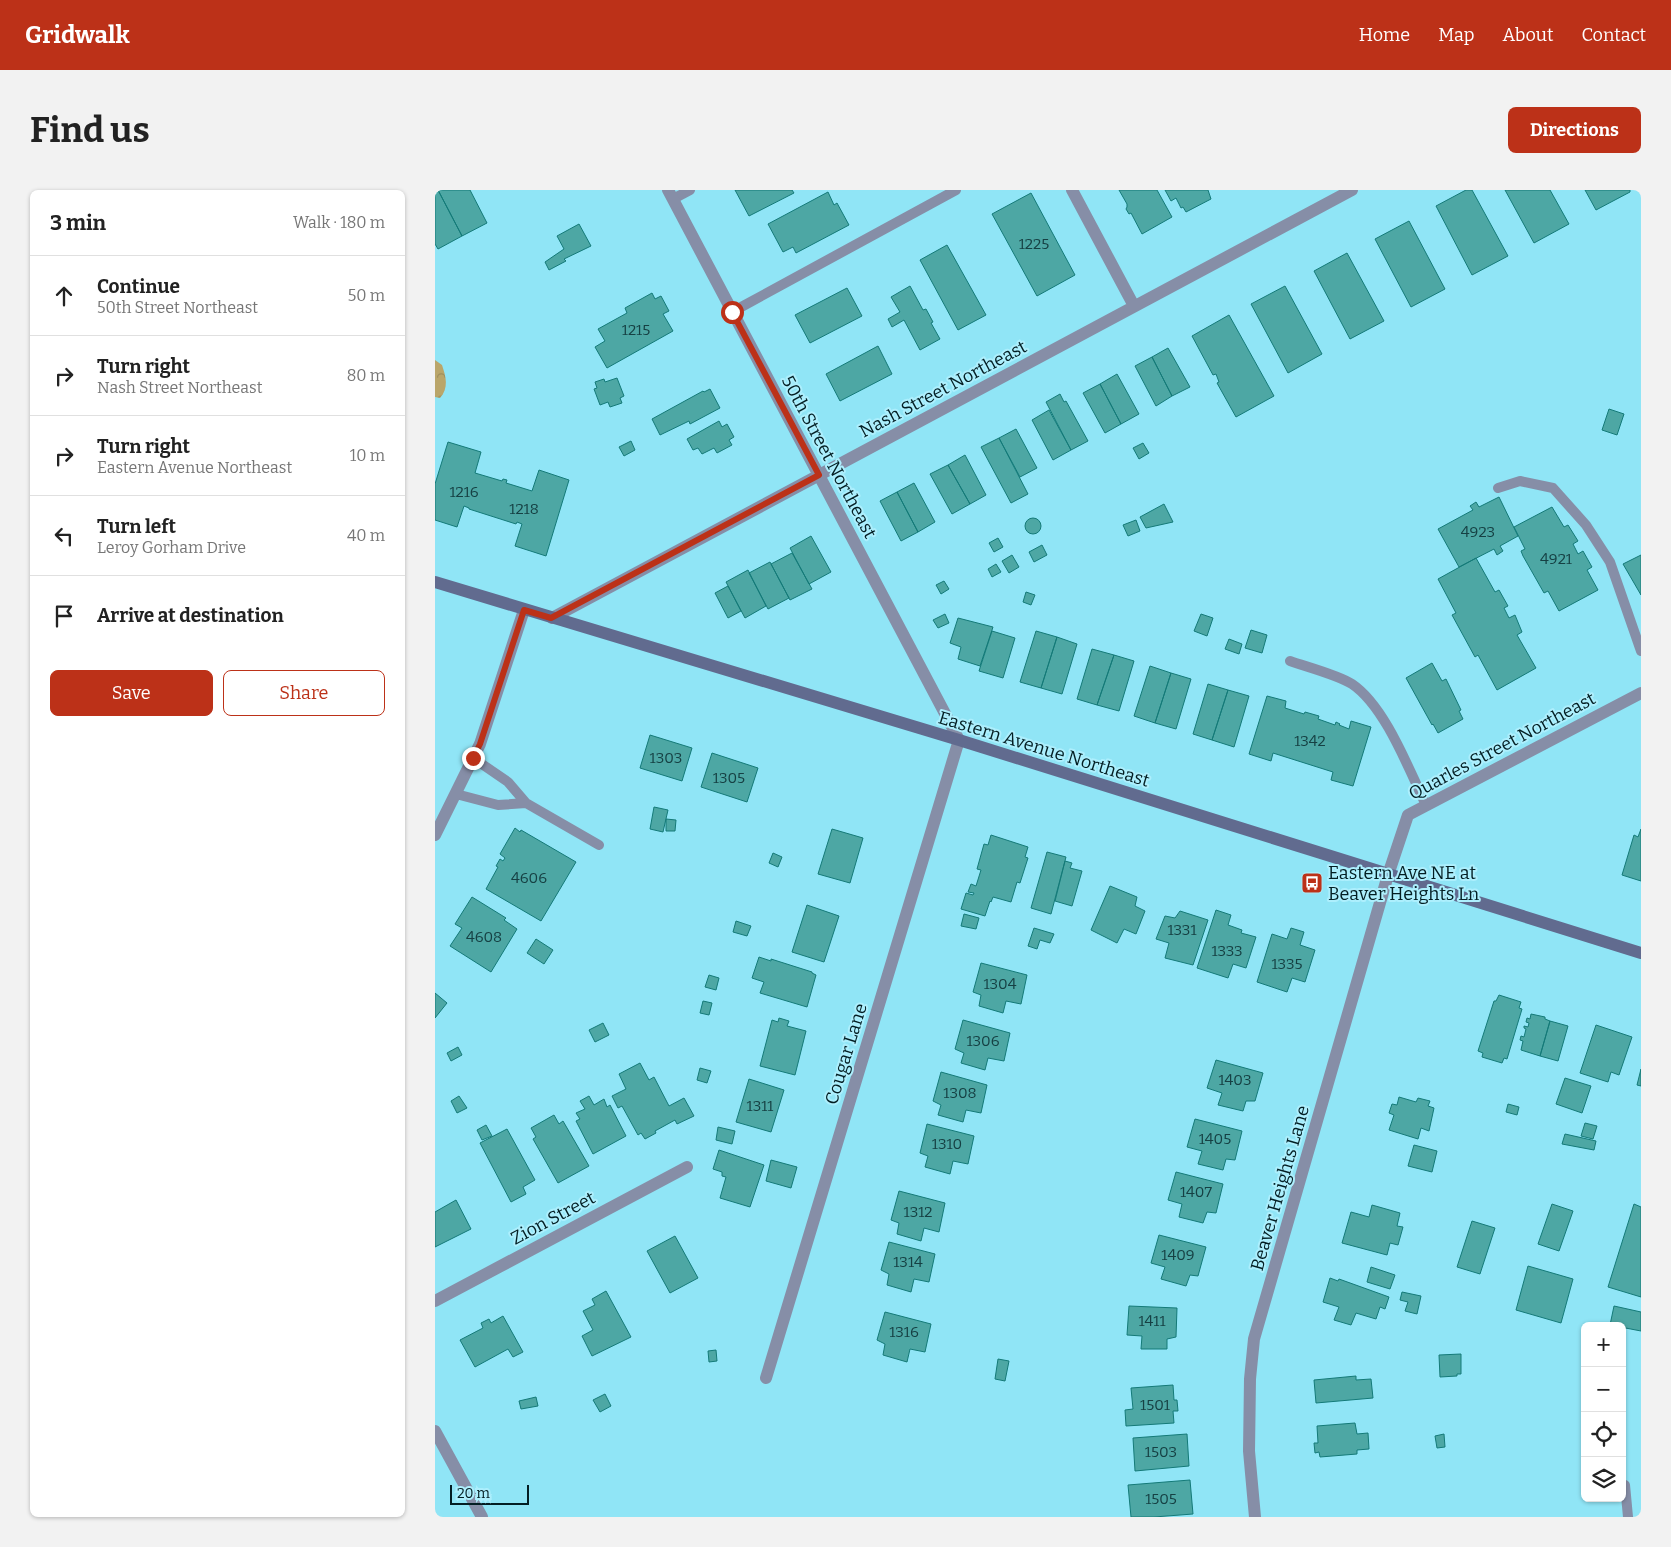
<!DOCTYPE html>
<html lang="en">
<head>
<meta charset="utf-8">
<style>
	:root { --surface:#fff; --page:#f2f2f2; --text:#222; --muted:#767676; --line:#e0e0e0; --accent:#bc3118 }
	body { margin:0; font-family:Bitter,serif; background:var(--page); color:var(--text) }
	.controls { position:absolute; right:15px; bottom:15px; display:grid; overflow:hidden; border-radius:8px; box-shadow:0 1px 4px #0004 }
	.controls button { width:45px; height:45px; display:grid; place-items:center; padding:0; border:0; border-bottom:1px solid var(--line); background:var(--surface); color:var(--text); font:25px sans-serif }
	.scale { position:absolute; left:15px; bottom:12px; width:79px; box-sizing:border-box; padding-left:5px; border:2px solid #031e23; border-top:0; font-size:14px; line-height:18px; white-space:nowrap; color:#031e23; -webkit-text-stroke:4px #adeffd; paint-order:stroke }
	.stop { position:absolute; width:15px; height:15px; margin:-11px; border:4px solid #bc3118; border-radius:50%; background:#fff }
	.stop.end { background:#bc3118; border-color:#fff; box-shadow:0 1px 5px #0008 }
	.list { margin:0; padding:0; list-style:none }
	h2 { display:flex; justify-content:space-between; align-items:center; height:65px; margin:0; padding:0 20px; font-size:21px }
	h2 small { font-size:16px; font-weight:400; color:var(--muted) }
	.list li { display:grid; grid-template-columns:32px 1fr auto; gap:15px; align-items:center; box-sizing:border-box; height:80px; padding:0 20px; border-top:1px solid var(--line) }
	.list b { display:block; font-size:19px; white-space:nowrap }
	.list p { margin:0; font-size:16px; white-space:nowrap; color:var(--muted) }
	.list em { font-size:16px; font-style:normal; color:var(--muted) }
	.actions { display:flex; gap:10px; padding:15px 20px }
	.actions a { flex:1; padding:11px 0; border:1px solid var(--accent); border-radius:8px; text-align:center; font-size:18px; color:var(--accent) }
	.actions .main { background:var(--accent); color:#fff }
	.icon { flex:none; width:28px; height:28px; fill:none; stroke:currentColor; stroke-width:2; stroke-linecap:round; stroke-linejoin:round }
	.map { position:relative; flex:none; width:1206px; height:1327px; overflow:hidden; border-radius:8px }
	header { display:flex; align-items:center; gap:30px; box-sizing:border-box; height:70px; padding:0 25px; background:var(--accent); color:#fff }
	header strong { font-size:24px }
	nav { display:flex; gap:28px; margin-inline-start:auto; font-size:18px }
	.intro { display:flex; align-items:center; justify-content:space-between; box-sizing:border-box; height:120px; padding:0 30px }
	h1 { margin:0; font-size:35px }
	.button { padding:12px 22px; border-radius:8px; background:var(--accent); color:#fff; font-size:18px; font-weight:700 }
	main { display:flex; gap:30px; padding:0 30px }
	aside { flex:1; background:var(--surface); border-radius:8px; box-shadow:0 1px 4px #0004 }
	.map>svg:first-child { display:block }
	.forest { fill:url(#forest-crowns) }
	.building { fill:#4da7a4; stroke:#147a78 }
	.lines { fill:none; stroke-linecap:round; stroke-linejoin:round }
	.service { stroke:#868ea7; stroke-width:10 }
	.minor { stroke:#868ea7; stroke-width:12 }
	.secondary { stroke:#616b8f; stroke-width:12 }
	.route { stroke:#bc3118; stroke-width:6 }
	.labels { text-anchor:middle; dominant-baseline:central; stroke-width:4; stroke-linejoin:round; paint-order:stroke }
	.number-label { font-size:15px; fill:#164043 }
	.street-label { font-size:18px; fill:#031e23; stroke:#adeffd }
	.poi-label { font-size:18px; fill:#031e23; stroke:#adeffd; text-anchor:start }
</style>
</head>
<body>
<header>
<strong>Gridwalk</strong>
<nav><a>Home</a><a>Map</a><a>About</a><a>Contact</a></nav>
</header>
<div class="intro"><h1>Find us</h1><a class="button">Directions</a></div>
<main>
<aside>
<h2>3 min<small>Walk · 180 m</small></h2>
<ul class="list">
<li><svg class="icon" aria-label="ahead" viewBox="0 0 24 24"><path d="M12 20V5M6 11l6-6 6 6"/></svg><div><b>Continue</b><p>50th Street Northeast</p></div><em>50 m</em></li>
<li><svg class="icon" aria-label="right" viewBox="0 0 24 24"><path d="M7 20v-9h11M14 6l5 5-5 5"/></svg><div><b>Turn right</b><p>Nash Street Northeast</p></div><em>80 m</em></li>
<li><svg class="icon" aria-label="right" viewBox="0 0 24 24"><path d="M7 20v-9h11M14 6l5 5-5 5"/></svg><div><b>Turn right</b><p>Eastern Avenue Northeast</p></div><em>10 m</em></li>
<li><svg class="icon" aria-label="left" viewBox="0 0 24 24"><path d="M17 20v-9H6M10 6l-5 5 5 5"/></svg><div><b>Turn left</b><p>Leroy Gorham Drive</p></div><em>40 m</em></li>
<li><svg class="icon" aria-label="arrive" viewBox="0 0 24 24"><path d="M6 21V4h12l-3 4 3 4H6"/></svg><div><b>Arrive at destination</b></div></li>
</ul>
<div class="actions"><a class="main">Save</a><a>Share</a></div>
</aside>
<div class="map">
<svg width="1206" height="1327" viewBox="0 0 1206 1327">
	<defs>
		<pattern id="forest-crowns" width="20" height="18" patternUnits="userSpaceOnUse" patternTransform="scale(1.25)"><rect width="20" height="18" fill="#baa66a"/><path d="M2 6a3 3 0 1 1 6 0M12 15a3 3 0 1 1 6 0" fill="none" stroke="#9e8e5c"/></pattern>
	</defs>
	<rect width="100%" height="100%" fill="#90e5f6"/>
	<path class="forest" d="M0,170L7,175C11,187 14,198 5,208L0,207Z"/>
	<path class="building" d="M0,0H3L27,46L3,59L0,54Z
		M3,0H35L52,33L27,46Z
		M300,0H357L359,3L314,26Z
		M684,0H722L737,27L707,44L696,23L694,24L691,19L692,17V14Z
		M730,0H773L776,9L751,22L748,17L746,18L741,8L736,11Z
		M1031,0H1037L1073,66L1037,85L1001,16Z
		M1070,0H1115L1134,34L1099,53Z
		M1150,0H1195V2L1161,20Z
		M393,2L399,15L402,13L414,35L361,63L358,57L348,62L333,34Z
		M596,3L640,85L602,106L557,24Z
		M974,31L1010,99L976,117L940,49Z
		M144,34L156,56L129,69L131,71L114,80L110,72L129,59L122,46Z
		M512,55L551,125L523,140L485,70Z
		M912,63L949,131L915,149L879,81Z
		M475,96L488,120L491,119L498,132L496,133L505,149L485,160L469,130L457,137L453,129L465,122L456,107Z
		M850,96L887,164L853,183L816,114Z
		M412,98L427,126L375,153L360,125Z
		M217,103L220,109L226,106L234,121L228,124L238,141L172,178L160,157L170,151L163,139L192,123L190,118Z
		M794,125L839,206L801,227L782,193L784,192L781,184L778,185L757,146Z
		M443,156L457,184L405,211L391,184Z
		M733,158L755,197L737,206L717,167Z
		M717,167L737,206L721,216L700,176Z
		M682,184L704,224L686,234L665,194Z
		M182,188L189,206L185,208L187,213L175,217L173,212L165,215L159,199L162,198L160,192L169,189L170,192Z
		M665,194L686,234L670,243L648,203Z
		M275,199L285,218L255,234L254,231L225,245L217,229L268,201L269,202Z
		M625,204L629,212L631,211L653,251L636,260L611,212Z
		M1174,219L1189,224L1182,245L1167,240Z
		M614,220L636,260L618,270L597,230Z
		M284,231L287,237L292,234L299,247L294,250L297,255L282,263L279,258L267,264L263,258L258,260L252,249Z
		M581,239L602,278L585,287L564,248Z
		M564,248L593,304L576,313L546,257Z
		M196,251L200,260L189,266L184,257Z
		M13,252L46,262L40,283L67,291L68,289L72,290L71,293L97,301L104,280L134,290L111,366L80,356L87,334L82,332L81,334L34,319V318L29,316L22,337L0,330V294Z
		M708,253L714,263L704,269L698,258Z
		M530,265L551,305L535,314L513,275Z
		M513,275L535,314L517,324L495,284Z
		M479,293L500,332L483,342L462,302Z
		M462,302L483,342L466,351L445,311Z
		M1064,307L1083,346L1065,356L1068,361L1062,365L1059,359L1024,377L1003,339L1038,320L1035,316L1041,312L1044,317Z
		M729,314L738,332L711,338L705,327Z
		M1117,317L1129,337L1133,335L1143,351L1138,354L1143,364L1148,361L1157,377L1152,380L1163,400L1124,421L1113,401L1109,403L1088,366L1086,361L1090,359L1079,337Z
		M590 336a8 8 0 1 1 16 0a8 8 0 1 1-16 0Z
		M701,330L705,341L693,346L688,335Z
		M376,346L396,382L374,394L355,358Z
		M563,348L568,357L559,362L554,353Z
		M607,355L612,365L599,372L594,362Z
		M357,363L377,399L355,410L336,374Z
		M577,365L584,377L574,383L567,371Z
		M1206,365V405L1188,374Z
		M1041,368L1060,402L1064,400L1073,416L1069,418L1074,428L1080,425L1087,442L1082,445L1101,478L1062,500L1043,465L1040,467L1017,425L1021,423L1003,389Z
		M335,372L354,408L333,419L314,383Z
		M561,374L566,382L557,387L553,379Z
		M313,380L331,416L310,428L291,392Z
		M509,391L514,399L506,404L501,395Z
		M293,396L306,421L293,428L280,403Z
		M591,402L600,405L596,415L588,412Z
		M510,424L514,433L503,438L498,430Z
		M766,424L778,428L772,446L759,441Z
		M523,428L558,437L545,476L523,469L526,457L515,453Z
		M816,440L832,445L827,463L810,458Z
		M557,441L580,448L568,488L544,481Z
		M601,441L622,447L606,498L585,492Z
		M622,447L642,454L627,504L606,498Z
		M794,449L807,454L804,464L790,459Z
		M657,459L679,465L662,515L642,509Z
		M679,465L699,471L684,521L662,515Z
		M997,473L1007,491L1011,489L1026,520L1024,521L1028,529L1003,543L998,534L997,535L971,488Z
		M715,476L736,483L720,533L699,526Z
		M736,483L756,489L741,539L720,533Z
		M773,494L793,500L777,550L758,544Z
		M793,500L814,506L799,557L777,550Z
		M832,506L851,511L850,518L869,524L870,522L884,526L883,529L900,535L901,532L905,534L904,535L914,539L916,531L936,537L918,596L896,590L898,582L838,563L836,571L814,564Z
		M215,545L257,558L247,591L205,578Z
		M277,563L323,578L312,612L266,597Z
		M219,617L233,620L228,642L215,639Z
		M231,629L241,630L240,641H231Z
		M80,638L85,642L86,640L141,672L106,731L51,699L63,677L61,676L65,669L68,671L70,668L65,664Z
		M397,639L428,648L415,693L383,684Z
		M1206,639V691L1187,685L1199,645L1203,647Z
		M556,645L593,657L590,667L593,668L585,693L582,692L576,712L558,707L556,712L555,711L550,726L526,719L531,703L538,705L539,703L533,702L536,694L541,696L546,680L542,679L549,654L553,655Z
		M612,662L631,667L616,724L596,718Z
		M338,663L347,667L343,677L334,673Z
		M630,671L637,673L635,678L647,681L637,716L620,711Z
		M675,696L702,707L700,716L710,721L701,744L689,739L682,753L656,740Z
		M37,707L71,728L69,730L82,739L56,782L15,756L27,738L20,734Z
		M372,715L404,726L389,772L357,762Z
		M781,720L796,725L793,735L807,740L806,743L821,747L811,778L798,774L793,788L762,778Z
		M745,721L773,730L758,775L730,768L734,753L721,749L730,726L740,728Z
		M529,724L544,728L541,739L526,736Z
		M301,731L316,736L312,746L298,742Z
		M599,738L619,744L615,753L605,750L602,759L593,756Z
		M856,738L869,742L865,755L880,760L870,792L857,788L852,802L822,792L837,744L852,749Z
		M101,749L118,760L109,774L92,763Z
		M324,767L336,771V769L377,782V783L381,785L372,817L325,803L329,792L317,788Z
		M546,773L592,785L586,814L571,811L568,823L544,816L546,805L538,802Z
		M274,785L284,788L281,800L270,797Z
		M0,803L12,813L0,828Z
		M1064,805L1086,812L1084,818L1087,819L1072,869L1069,868L1067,873L1047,867L1048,863L1043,861L1059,811H1061Z
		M268,811L277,813L274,825L265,823Z
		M1096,824L1110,827V829L1115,831L1105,866L1086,860L1088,851L1085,850L1086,846L1089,847L1091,839L1089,838V836L1093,837L1094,833L1091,832L1092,828L1095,829Z
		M344,828L354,831L352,836L371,841L360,885L325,876L337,830L343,832Z
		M528,830L575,843L569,871L553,868L550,880L526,873L529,863L520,859Z
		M1115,831L1133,836L1123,871L1105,866Z
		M168,833L174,845L160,852L154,840Z
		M1161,835L1197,847L1184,885L1176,882L1173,892L1145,883Z
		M23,857L27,865L16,871L12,863Z
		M781,870L828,883L820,911H811L808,921L783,915L787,903L772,898Z
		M205,873L214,890L219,887L234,916L249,908L259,926L242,934L240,930L220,941L221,943L210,949L206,943L203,945L187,916L183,918L177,906L191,899L184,884Z
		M265,878L276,881L272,893L262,890Z
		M1206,879V896L1202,895Z
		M506,882L552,895L546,923L531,920L528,932L503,925L506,915L498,911Z
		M1130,888L1156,896L1147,923L1121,914Z
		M314,889L349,900L336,942L301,932Z
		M24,906L32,918L22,923L16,911Z
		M154,906L159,915L169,909L172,917L175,915L191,946L158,964L141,931L145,929L141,923L150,919L145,911Z
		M964,907L981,912L983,908L995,911L993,916L999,918L994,941L986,938L983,949L954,940L959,925L954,923L957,914L962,915Z
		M1073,914L1084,917L1082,925L1071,922Z
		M119,925L124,934L128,931L154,976L123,993L98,949L101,947L96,938Z
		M760,929L807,941L800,970L791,969L788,980L763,974L767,961L752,957Z
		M1150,933L1162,936L1158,949L1146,946Z
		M492,934L539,946L533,974L518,971L515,984L490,977L493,966L485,963Z
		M51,935L57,946L47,950L42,940Z
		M283,937L300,941L297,954L281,950Z
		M72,939L100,990L88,997L91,1004L76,1012L45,953Z
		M1130,944L1161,951L1159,960L1127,954Z
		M979,955L1002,961L997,982L973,976Z
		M284,960L329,975L315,1017L285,1008L291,987L287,986V982L278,979Z
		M336,970L362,977L356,998L331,991Z
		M741,982L788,994L781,1023L772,1022L768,1033L744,1027L747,1014L733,1010Z
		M464,1001L510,1013L504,1042L489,1038L486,1051L462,1044L464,1033L456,1030Z
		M21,1010L36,1039L0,1057V1022Z
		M1117,1014L1138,1021L1124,1061L1103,1054Z
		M1199,1014L1206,1017V1107L1173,1097Z
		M937,1015L965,1023L962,1036L968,1037L963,1055L955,1053L952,1065L907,1053L916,1022L934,1027Z
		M1037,1031L1060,1038L1045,1084L1022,1077Z
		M724,1045L771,1057L763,1086L755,1085L751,1096L726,1089L730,1077L716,1073Z
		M240,1046L263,1088L235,1103L212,1061Z
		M454,1052L500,1064L494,1092L479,1089L476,1102L452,1095L454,1084L446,1080Z
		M1093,1076L1138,1089L1126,1133L1081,1120Z
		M936,1077L960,1085L955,1099L932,1092Z
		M895,1088L903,1091L904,1089L954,1107L950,1119L945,1117L941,1129L921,1123L916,1135L899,1130L904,1117L888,1112Z
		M171,1101L196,1147L157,1166L147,1146L158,1140L148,1121L160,1115L157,1109Z
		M967,1102L986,1106L982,1124L970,1121L973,1112L965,1110Z
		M694,1116L742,1118L741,1147L732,1149V1159H706L707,1146L692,1145Z
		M1179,1116L1206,1122V1141L1175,1135Z
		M450,1122L496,1134L490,1162L475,1159L472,1172L448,1165L450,1154L442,1150Z
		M68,1126L88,1162L78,1167L73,1159L40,1177L25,1150L48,1138L46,1133L54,1129L56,1133Z
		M281,1160L282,1171L274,1172L273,1161Z
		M1026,1164V1184H1022V1186L1005,1187L1004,1165Z
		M563,1169L574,1171L570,1191L560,1189Z
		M921,1186V1190L936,1189L938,1208L881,1213L879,1190Z
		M738,1195L739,1210H742L743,1221H738L739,1233L691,1236L690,1220L698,1219L696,1198Z
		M170,1204L176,1216L165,1222L158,1210Z
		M101,1207L103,1216L86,1219L84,1211Z
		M920,1233L922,1244L933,1243L934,1259L922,1260V1264L885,1267L884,1262L880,1263L879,1253H883L882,1236Z
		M752,1244L754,1276L700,1281L698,1248Z
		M1009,1244L1010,1257L1002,1258L1000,1246Z
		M755,1290L758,1324L719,1327H696L693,1295Z"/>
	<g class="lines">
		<path class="service" d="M238,9L255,0
			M297,122L521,0
			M1063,298L1085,291L1118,298L1151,335L1175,372L1206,461
			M855,471C872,477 903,485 917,494C950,516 974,580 991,615
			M21,604L63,615L91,613L73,592L38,568
			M91,613L164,655
			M1190,1295L1193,1327"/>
		<path class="minor" d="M233,0L524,550L331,1188
			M637,0L699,116
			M117,428L917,0
			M0,645L45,554L89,420
			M0,1111L252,977
			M0,1241L47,1327
			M820,1327L814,1261L815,1189L819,1149L953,685L973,625L1206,503"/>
		<path class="secondary" d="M0,392L524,550L1206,763"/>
	</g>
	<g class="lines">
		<path class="route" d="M38,568L45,554L89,420L116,428L384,285L297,122"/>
	</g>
	<defs>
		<g id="bus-square" transform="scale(1.125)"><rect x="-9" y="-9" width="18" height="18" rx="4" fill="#bc3118" stroke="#adeffd"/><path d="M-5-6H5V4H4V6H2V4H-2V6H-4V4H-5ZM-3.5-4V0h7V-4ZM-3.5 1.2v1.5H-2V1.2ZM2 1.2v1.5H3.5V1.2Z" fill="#fff"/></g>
	</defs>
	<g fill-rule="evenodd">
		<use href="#bus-square" x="877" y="693"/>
	</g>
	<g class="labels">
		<g class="number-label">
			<text x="599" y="54">1225</text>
			<text x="201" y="140">1215</text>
			<text x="29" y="302">1216</text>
			<text x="89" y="319">1218</text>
			<text x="1043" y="342">4923</text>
			<text x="1121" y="369">4921</text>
			<text x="875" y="551">1342</text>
			<text x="231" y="568">1303</text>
			<text x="294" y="588">1305</text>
			<text x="94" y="688">4606</text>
			<text x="747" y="740">1331</text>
			<text x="49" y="747">4608</text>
			<text x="792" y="761">1333</text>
			<text x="852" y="774">1335</text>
			<text x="565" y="794">1304</text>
			<text x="548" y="851">1306</text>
			<text x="800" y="890">1403</text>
			<text x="525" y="903">1308</text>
			<text x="325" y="916">1311</text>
			<text x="780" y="949">1405</text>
			<text x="512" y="954">1310</text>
			<text x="761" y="1002">1407</text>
			<text x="483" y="1022">1312</text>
			<text x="743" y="1065">1409</text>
			<text x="473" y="1072">1314</text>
			<text x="717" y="1131">1411</text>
			<text x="469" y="1142">1316</text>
			<text x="720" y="1215">1501</text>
			<text x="726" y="1262">1503</text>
			<text x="726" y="1309">1505</text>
		</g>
		<g class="street-label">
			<text transform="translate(508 199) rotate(-28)">Nash Street Northeast</text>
			<text transform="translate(394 267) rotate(62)">50th Street Northeast</text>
			<text transform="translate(1067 556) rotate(-28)">Quarles Street Northeast</text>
			<text transform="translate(609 559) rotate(17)">Eastern Avenue Northeast</text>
			<text transform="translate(411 864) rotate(-73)">Cougar Lane</text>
			<text transform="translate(845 998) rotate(-74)">Beaver Heights Lane</text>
			<text transform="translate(118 1028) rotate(-28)">Zion Street</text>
		</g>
		<g class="poi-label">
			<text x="893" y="683">Eastern Ave NE at<tspan x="893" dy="21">Beaver Heights Ln</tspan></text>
		</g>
	</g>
</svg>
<div class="controls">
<button>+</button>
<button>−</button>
<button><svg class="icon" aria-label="locate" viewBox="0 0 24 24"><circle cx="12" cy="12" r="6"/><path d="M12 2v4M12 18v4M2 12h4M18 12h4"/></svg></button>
<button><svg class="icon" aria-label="layers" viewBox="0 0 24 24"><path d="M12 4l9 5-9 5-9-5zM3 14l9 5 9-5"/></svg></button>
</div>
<div class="scale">20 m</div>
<div class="stop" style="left:297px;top:122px"></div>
<div class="stop end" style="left:38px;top:568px"></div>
</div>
</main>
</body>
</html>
